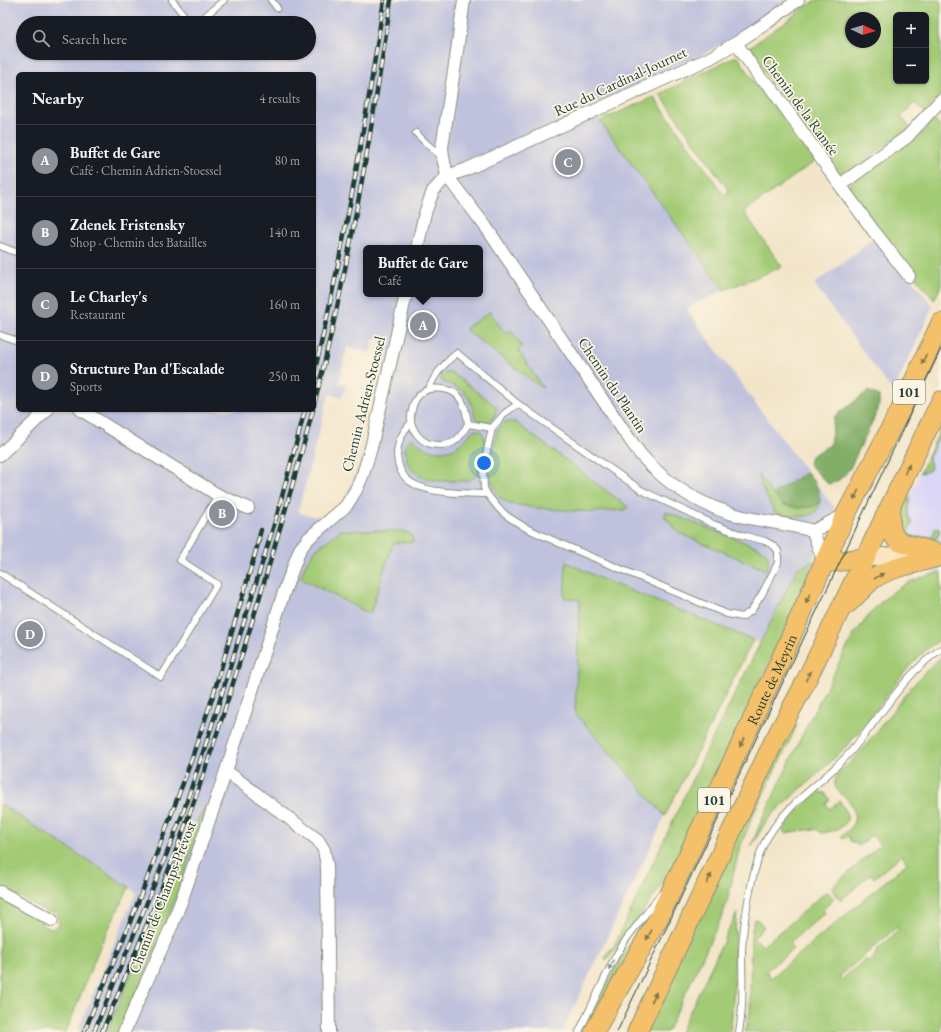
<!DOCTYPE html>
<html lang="en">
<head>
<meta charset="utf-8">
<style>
	:root { --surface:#171b24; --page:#242831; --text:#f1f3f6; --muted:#9ea1a6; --line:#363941; --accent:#8c9099 }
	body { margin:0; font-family:"EB Garamond",serif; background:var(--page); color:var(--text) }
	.controls { position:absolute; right:12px; top:12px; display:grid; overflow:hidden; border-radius:6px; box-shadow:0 1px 3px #0004 }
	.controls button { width:36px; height:36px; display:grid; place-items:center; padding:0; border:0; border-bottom:1px solid var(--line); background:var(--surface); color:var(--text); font:20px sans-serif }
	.compass { position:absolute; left:845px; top:12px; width:36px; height:36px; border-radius:50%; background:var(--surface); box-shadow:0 1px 3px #0004; rotate:94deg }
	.you { position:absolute; left:484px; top:463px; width:14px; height:14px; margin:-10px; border:3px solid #fff; border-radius:50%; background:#1a73e8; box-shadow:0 0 0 6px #1a73e833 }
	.badge { display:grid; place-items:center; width:26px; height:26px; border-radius:50%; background:var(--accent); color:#fff; font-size:13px; font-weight:700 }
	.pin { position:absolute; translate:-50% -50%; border:2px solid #fff; box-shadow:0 1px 4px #0006 }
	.popup { position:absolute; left:363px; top:245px; width:120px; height:52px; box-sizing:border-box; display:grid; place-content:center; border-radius:6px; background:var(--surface); filter:drop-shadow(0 1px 3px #0005); font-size:13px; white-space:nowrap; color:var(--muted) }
	.popup b { font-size:15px; color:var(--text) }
	.popup::after { content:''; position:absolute; left:50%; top:100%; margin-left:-8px; border:8px solid transparent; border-top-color:var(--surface) }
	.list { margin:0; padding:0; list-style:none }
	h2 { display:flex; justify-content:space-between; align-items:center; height:52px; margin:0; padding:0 16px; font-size:17px }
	h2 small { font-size:13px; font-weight:400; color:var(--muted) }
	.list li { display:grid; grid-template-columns:26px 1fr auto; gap:12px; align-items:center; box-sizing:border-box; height:72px; padding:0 16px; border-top:1px solid var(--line) }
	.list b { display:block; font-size:15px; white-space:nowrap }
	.list p { margin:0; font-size:13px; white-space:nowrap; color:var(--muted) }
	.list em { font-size:13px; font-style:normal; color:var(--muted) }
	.icon { flex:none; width:22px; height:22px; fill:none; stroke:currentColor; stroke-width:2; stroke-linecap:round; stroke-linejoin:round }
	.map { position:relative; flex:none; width:941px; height:1032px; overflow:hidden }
	.search { position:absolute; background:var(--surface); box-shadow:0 1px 3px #0004; left:16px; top:16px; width:300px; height:44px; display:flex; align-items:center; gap:10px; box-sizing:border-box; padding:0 14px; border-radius:22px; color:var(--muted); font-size:15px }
	.panel { position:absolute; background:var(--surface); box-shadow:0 1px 3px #0004; left:16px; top:72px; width:300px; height:340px; border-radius:6px }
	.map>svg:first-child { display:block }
	.built { fill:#dad6f7 }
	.industrial { fill:#c0c2dd; fill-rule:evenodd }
	.green { fill:#a3cb76; stroke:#618455; fill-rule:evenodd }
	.forest { fill:#82af67; stroke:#50764e }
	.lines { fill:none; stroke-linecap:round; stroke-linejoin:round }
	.service-casing { stroke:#89917e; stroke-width:8 }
	.minor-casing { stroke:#89917e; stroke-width:14 }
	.secondary-casing { stroke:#89917e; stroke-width:19 }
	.primary-casing { stroke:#89917e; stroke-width:21 }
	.service { stroke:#fff; stroke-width:6 }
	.minor { stroke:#fff; stroke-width:12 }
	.secondary { stroke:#fbe6c4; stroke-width:17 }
	.primary { stroke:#f4c16b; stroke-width:19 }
	.tram { stroke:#1f3d34; stroke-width:1 }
	.rail-casing { stroke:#1f3d34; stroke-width:4.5 }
	.rail { stroke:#fcf5e5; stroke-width:3; stroke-dasharray:9; stroke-linecap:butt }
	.oneway { fill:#7f784d }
	.oneway2 { fill:#8f9e9a }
	.labels { text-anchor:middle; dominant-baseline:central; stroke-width:3.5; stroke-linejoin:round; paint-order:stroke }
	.shield { fill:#fcf5e5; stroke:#617469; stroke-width:1 }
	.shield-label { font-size:14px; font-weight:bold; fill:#1f3d34 }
	.street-label { font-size:15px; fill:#1f3d34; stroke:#fcf5e5 }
</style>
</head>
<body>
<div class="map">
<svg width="941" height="1032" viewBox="0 0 941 1032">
	<rect width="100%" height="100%" fill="#fcf5e5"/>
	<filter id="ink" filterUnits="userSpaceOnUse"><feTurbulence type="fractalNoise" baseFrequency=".025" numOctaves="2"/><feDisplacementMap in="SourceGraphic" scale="8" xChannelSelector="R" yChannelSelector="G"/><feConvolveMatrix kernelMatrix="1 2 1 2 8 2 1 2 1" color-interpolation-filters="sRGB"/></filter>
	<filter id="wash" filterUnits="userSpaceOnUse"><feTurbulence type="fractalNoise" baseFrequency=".012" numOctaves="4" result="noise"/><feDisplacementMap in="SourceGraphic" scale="16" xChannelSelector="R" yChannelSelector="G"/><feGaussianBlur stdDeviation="0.9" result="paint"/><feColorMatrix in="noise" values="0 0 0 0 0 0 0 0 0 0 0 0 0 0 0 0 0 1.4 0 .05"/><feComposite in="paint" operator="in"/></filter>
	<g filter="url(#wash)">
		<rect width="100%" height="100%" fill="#f3e5c9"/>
		<path class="built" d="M941,430V572L935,573L923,540L905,536L902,512Z"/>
		<path class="industrial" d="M0,0H787L740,33L704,54L592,105L600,121L724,290L694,305L687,310L755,403L835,509L772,649L753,640L587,573L669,808L562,1032H77L136,892L0,804ZM23,23H309V53H23ZM18,74H314V410H18ZM366,248H480V294H366ZM374,339L389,342L362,460L335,520L302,514L298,511L329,394L343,397L346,384L339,383L347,347L370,353ZM341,530L413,542H393L369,614L307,561L316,549Z
			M870,241H874L912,280L933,306L893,392L814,284L855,254Z"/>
		<path class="green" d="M816,0H941V94L925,113L914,103L901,117L910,127L845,177L838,175L749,51L750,47ZM896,15H926V81H896ZM851,18H875V42H851Z
			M734,57H738L760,90L764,89L815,161L744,212L782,267L724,290L600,121L654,97L724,195L729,191L660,94Z
			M930,117L941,127V286L934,300L877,229L848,190L850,183L919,132L923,133L927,128L925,124Z
			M490,312L505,333L511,330L522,347L518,350L543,388H542L466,330V328Z
			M445,373H451L455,375L497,407L495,415L490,421C484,422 479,422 475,418C473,404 467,391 454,386C450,384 446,384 442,381L441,377Z
			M505,422H515L628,507L625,510L591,512L537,508L510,504L500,498L490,478L488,470L498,429Z
			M941,428V434L929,457L931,467L929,471L920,473Z
			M473,430C475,430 478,430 480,431C490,437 481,463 479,473L470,480L465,481C453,481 436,482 425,478C415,476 407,465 406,456C405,449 404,443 409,439C416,439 419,445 425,448C439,454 455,451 466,439C469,436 470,432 473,430Z
			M759,475L772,494L783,505L813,507L820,502C816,524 791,515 775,513L761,486Z
			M910,495L908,514L912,524L907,533L915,537H932L936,527L939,529L940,532L936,539L923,540L912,539L901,531L899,525V519Z
			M666,512L757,547L766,552C768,558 770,564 766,570L679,533L665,517V515Z
			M341,530L403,531L412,535L413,542L393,543L370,614L300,578L307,561L316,549Z
			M814,561V564L808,573L811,574L671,871C651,902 628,930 607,960L605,959L610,949L613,948L692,780L796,571L798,568Z
			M566,562L604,580L753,640L665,816L575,713L580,600L564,598Z
			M941,572V639C903,664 882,706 852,740C828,766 800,789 774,813L765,823L751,847L760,824L809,721L853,636L873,610L883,600L894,591L909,582L923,577Z
			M941,657V1032H745L750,1012L751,936L754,919L758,920L764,927L754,937L763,946L827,891L834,899L823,909L825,913L789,943L793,949L766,971L771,978L907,863L902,855L874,878L871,874L841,900L831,888L880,845L872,835L859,846L849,840L850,839L848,836L845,838L842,839V835C856,827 858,814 849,801C845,796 836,792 835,785C834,782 836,776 838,774C840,771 844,768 847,766C852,761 857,755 862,750C888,719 910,683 941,657ZM897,927L899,930L876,951V955L869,961L865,960L841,980L839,977Z
			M794,726H797L754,813L739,850L727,902L722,916L667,1032H644L778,749Z
			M818,792L825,793L830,800L826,804L830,809L839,801C857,821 843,830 822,833L816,829L790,832L787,835L783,831L787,822L807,802Z
			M0,804L129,887L100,946L66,1032H0V897L41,919L42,925L51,929C59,926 59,925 59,916L55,912H47L0,886Z
			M206,806C194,844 182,882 167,919C153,958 136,995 119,1032H107L155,917L185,841Z
			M652,912L591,1022L589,1021L620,958Z
			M737,913C732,952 736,992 730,1032H680Z"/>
		<path class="forest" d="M868,391L879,396V404L878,410L850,468C845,475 837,484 828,484L809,464L811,456L830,445L834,417Z
			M807,472C814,482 820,488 820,502L813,507L797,508L783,505L772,494Z"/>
	</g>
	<g filter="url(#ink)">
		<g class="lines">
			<g class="service-casing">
				<path id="service" d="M172,0L190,23
					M271,0L277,8
					M197,23L224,0
					M416,133L426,143L441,156
					M0,246L18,253
					M0,335L18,341
					M429,389C456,386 465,397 468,424L492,428
					M518,404L641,490L713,524L742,535L765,541L774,546L778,551V563L762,594L751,611L742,617L727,614L559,543L526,528L507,516L499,509L487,494L484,488L483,469L492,428L505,413Z
					M411,423C402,432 397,443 397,456C398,463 399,470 404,476C418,495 465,493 487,494
					M468,424C464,430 461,437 455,441C451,444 445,445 440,445C421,446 407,428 412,410C414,399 419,393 429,389C434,374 445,363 457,353L518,404
					M0,573L161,677L217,584L180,560L218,495
					M579,1032L615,957L627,938L661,894
					M739,1032C744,1005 742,978 742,950C743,927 747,904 752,881C755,869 758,857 763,846C766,839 771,832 775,826C797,796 830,777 853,749C881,716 905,673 941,649"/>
			</g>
			<g class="minor-casing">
				<path id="minor" d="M464,0L456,58L442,147L443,157L447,176L486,227L623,430C629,438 635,447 641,455C668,486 704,508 744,517C767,522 791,524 813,531L846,514
					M736,43L761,79L769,85L840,185L907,137L941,100
					M840,185L873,230L909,276
					M417,248L425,213L433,191L447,176L465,170L710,58L736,43L768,22L798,0
					M81,410L218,495L248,508
					M0,455L47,410
					M813,531L824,563
					M226,771L318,840L324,850L327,866L329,1032
					M0,892L52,920
					M124,1032L172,925L182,899L226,771L284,592L300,549L309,538L346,506L356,490L363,474L371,448L406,294"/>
			</g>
			<g class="secondary-casing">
				<path id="secondary" d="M865,558L932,553"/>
			</g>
			<g class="primary-casing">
				<g id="primary">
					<path d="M891,507C890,520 888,534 900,542L937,553"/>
					<path d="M824,563L865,558"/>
					<path d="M846,605C855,597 864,587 873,579C891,566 920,563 941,556"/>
					<path id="s1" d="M594,1032L658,919L780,661L846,514L903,405L941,323"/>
					<path d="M637,1032L773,743L802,689L941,401"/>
				</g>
			</g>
			<use href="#service" class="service"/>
			<use href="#minor" class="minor"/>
			<use href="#secondary" class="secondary"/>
			<use href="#primary" class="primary"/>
			<path class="tram" d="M617,1032L941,349"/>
			<g class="rail-casing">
				<path id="rail" d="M314,374C329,311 342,247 354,183C365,122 375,61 384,0
					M314,405C348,272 371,136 391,0
					M257,545L261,530
					M84,1032L120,947L144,887L185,778L212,699L253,561L259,540
					M94,1032L163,863L183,813L215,716L277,515L305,410
					M102,1032C133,960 163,888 189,815C210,759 227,702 245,645C269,567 292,489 313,410"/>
			</g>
			<use href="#rail" class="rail"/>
		</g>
		<defs><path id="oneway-solid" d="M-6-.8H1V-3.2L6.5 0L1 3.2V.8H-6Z"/></defs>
		<g class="oneway">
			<use href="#oneway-solid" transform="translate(924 359) rotate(115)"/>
			<use href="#oneway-solid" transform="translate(907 469) rotate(-64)"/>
			<use href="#oneway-solid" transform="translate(856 495) rotate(117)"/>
			<use href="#oneway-solid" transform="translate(879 576) rotate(-30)"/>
			<use href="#oneway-solid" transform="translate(808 598) rotate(114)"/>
			<use href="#oneway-solid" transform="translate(808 676) rotate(-64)"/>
			<use href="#oneway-solid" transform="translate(742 742) rotate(115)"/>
			<use href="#oneway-solid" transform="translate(709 879) rotate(-65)"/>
			<use href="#oneway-solid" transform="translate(649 935) rotate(119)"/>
			<use href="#oneway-solid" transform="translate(654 997) rotate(-65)"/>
		</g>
		<use class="oneway2" href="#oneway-solid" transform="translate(611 965) rotate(116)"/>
	</g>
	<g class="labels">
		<g class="shield">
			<rect x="893" y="380" width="32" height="24" rx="3"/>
			<rect x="698" y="788" width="32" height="24" rx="3"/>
		</g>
		<g class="shield-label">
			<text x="909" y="392">101</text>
			<text x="714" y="800">101</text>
		</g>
		<g class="street-label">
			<text transform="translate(620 81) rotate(-25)">Rue du Cardinal-Journet</text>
			<text transform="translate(801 105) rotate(54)">Chemin de la Ramée</text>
			<text transform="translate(613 385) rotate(56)">Chemin du Plantin</text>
			<text transform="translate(363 404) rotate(-76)">Chemin Adrien-Stoessel</text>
			<text stroke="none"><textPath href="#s1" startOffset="395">Route de Meyrin</textPath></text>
			<text transform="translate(162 897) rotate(-69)">Chemin de Champs-Prévost</text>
		</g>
	</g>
</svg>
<div class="controls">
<button>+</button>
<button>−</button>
</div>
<svg class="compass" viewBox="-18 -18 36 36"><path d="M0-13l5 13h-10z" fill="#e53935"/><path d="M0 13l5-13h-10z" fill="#9ea1a6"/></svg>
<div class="you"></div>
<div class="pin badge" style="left:423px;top:325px">A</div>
<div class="popup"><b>Buffet de Gare</b>Café</div>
<div class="pin badge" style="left:222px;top:513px">B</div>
<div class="pin badge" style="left:568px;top:162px">C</div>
<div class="pin badge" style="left:30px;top:634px">D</div>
<div class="search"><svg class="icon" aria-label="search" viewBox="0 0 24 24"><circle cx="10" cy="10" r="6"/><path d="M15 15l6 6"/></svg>Search here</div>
<section class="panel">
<h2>Nearby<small>4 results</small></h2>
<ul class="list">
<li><span class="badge">A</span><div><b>Buffet de Gare</b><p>Café · Chemin Adrien-Stoessel</p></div><em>80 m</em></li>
<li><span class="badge">B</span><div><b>Zdenek Fristensky</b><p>Shop · Chemin des Batailles</p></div><em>140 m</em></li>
<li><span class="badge">C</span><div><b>Le Charley's</b><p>Restaurant</p></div><em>160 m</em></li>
<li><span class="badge">D</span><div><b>Structure Pan d'Escalade</b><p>Sports</p></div><em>250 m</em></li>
</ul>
</section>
</div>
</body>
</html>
